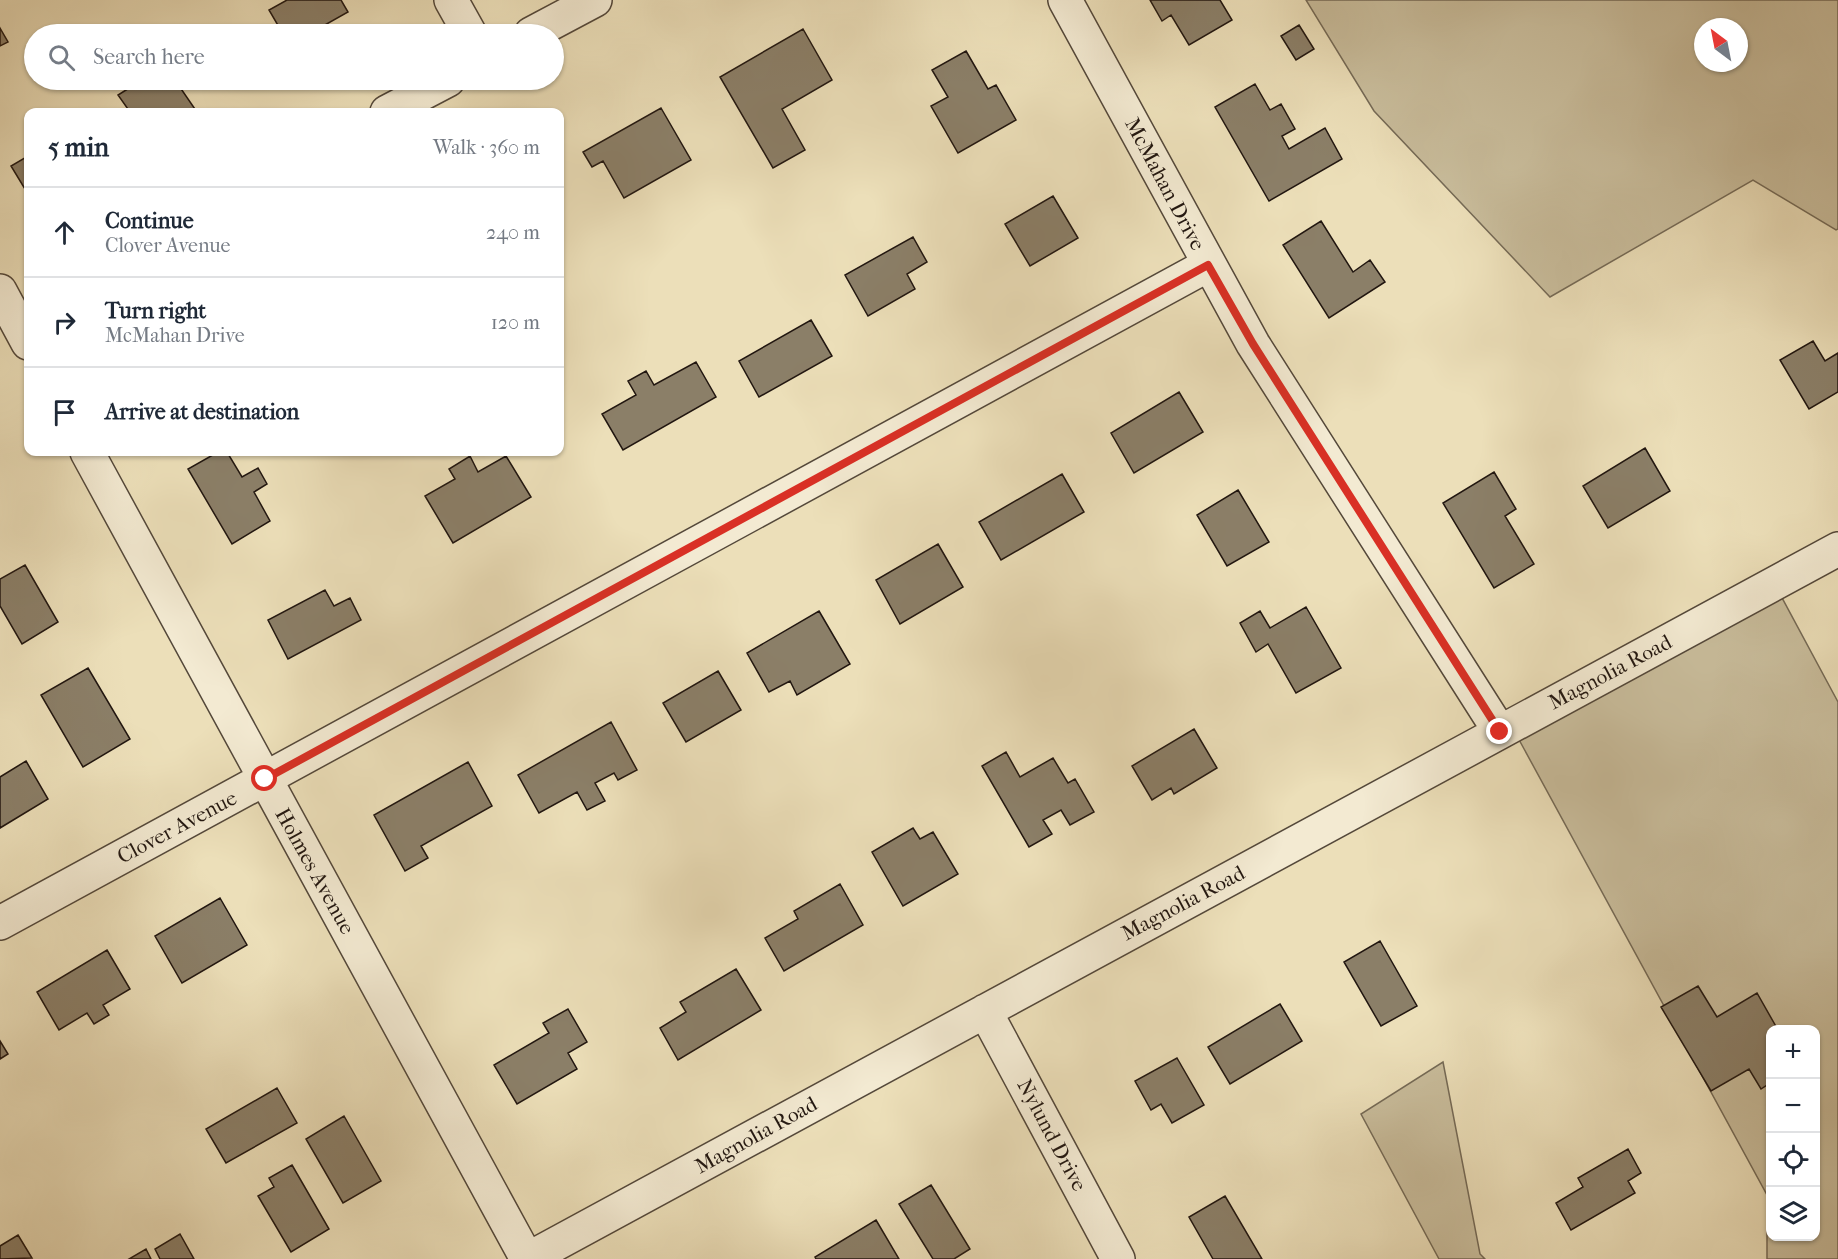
<!DOCTYPE html>
<html lang="en">
<head>
<meta charset="utf-8">
<style>
	:root { --surface:#fff; --page:#f2f2f3; --text:#1f2937; --muted:#747a83; --line:#e0e1e3 }
	body { margin:0; font-family:"IM FELL French Canon",serif; background:var(--page); color:var(--text) }
	.controls { position:absolute; right:18px; bottom:18px; display:grid; overflow:hidden; border-radius:12px; box-shadow:0 2px 4px #0004 }
	.controls button { width:54px; height:54px; display:grid; place-items:center; padding:0; border:0; border-bottom:2px solid var(--line); background:var(--surface); color:var(--text); font:30px sans-serif }
	.compass { position:absolute; left:1694px; top:18px; width:54px; height:54px; border-radius:50%; background:var(--surface); box-shadow:0 2px 4px #0004; rotate:328deg }
	.stop { position:absolute; width:18px; height:18px; margin:-14px; border:4px solid #d93025; border-radius:50%; background:#fff }
	.stop.end { background:#d93025; border-color:#fff; box-shadow:0 2px 6px #0008 }
	.list { margin:0; padding:0; list-style:none }
	h2 { display:flex; justify-content:space-between; align-items:center; height:78px; margin:0; padding:0 24px; font-size:26px }
	h2 small { font-size:20px; font-weight:400; color:var(--muted) }
	.list li { display:grid; grid-template-columns:39px 1fr auto; gap:18px; align-items:center; box-sizing:border-box; height:90px; padding:0 24px; border-top:2px solid var(--line) }
	.list b { display:block; font-size:22px; white-space:nowrap }
	.list p { margin:0; font-size:20px; white-space:nowrap; color:var(--muted) }
	.list em { font-size:20px; font-style:normal; color:var(--muted) }
	.icon { flex:none; width:33px; height:33px; fill:none; stroke:currentColor; stroke-width:2; stroke-linecap:round; stroke-linejoin:round }
	.map { position:relative; flex:none; width:1838px; height:1259px; overflow:hidden }
	.search { position:absolute; background:var(--surface); box-shadow:0 2px 4px #0004; left:24px; top:24px; width:540px; height:66px; display:flex; align-items:center; gap:15px; box-sizing:border-box; padding:0 21px; border-radius:33px; color:var(--muted); font-size:22px }
	.panel { position:absolute; background:var(--surface); box-shadow:0 2px 4px #0004; left:24px; top:108px; width:540px; height:348px; border-radius:12px }
	.map>svg:first-child { display:block }
	.green { fill:#c9bd9c; stroke:#756a56; stroke-width:1.5; fill-rule:evenodd }
	.building { fill:#8b7f68; stroke:#211610; stroke-width:1.5 }
	.lines { fill:none; stroke-linecap:round; stroke-linejoin:round }
	.minor-casing { stroke:#54483a; stroke-width:36 }
	.minor { stroke:#f3ead2; stroke-width:33 }
	.route { stroke:#d93025; stroke-width:8 }
	.labels { text-anchor:middle; dominant-baseline:central; stroke-width:4.5; stroke-linejoin:round; paint-order:stroke }
	.street-label { font-size:21px; fill:#211610; stroke:#f3ead2 }
</style>
</head>
<body>
<div class="map">
<svg width="1838" height="1259" viewBox="0 0 1838 1259">
	<rect width="100%" height="100%" fill="#ecdfb9"/>
	<filter id="stains"><feTurbulence type="fractalNoise" baseFrequency=".00333" numOctaves="4"/><feColorMatrix values="0 0 0 0 .2 0 0 0 0 .09 0 0 0 0 .02 0 0 0 .5 -.17"/></filter>
	<radialGradient id="worn" r=".72"><stop offset=".6" stop-color="#630" stop-opacity="0"/><stop offset="1" stop-color="#630" stop-opacity=".3"/></radialGradient>
	<path class="green" d="M1306,0H1838V229L1836,230L1753,180L1550,297L1374,111ZM1703,27H1739V63H1703Z
		M1774,583L1838,702V1259H1767V1195L1511,725ZM1770,1030H1816V1236H1770Z
		M1443,1062L1480,1254L1485,1259H1439L1361,1114Z"/>
	<path class="building" d="M287,0H341L348,12L309,34H283L269,10Z
		M1150,0H1220L1232,20L1189,45L1171,15L1162,21Z
		M1299,25L1314,49L1296,60L1281,36Z
		M0,28L8,42L0,46Z
		M803,29L832,80L782,109L805,150L773,168L720,77Z
		M966,51L988,89L996,85L1016,120L958,153L931,106L948,97L932,70Z
		M142,80H175L197,112H130L118,95Z
		M1255,84L1270,110L1281,104L1295,129L1282,136L1289,149L1325,128L1342,159L1269,201L1215,107Z
		M661,108L691,160L624,198L603,161L592,167L583,152Z
		M28,156V194L11,166Z
		M1053,196L1078,238L1030,266L1005,224Z
		M1321,221L1353,272L1370,260L1385,282L1329,318L1283,245Z
		M913,237L927,262L907,274L915,289L868,316L845,275Z
		M811,320L832,356L759,397L739,361Z
		M1813,341L1825,361L1838,353V392L1809,409L1780,360Z
		M696,362L716,397L623,450L602,414L636,395L628,381L646,371L654,385Z
		M1179,392L1203,432L1134,473L1111,433Z
		M1645,448L1670,491L1608,528L1583,486Z
		M218,452H227L242,477L258,468L267,484L254,492L270,521L232,544L188,469Z
		M470,456L478,472L506,456L531,497L453,543L425,496L455,479L449,469Z
		M1494,472L1516,509L1505,516L1534,564L1494,588L1443,503Z
		M1062,474L1084,512L1001,560L979,522Z
		M1238,490L1269,542L1227,566L1197,515Z
		M938,544L963,587L900,624L876,580Z
		M25,565L58,622L22,644L0,606V579Z
		M325,590L334,606L350,598L361,620L288,659L268,620Z
		M1306,607L1341,668L1296,693L1268,644L1256,652L1240,623L1260,611L1270,628Z
		M819,611L850,664L797,695L790,681L769,692L747,653Z
		M88,668L130,739L83,767L41,695Z
		M718,671L741,710L686,742L663,703Z
		M611,722L637,770L618,780L614,773L595,783L605,801L587,810L577,792L539,813L518,775Z
		M1194,729L1217,768L1174,794L1171,788L1152,800L1132,766Z
		M1006,752L1020,777L1053,758L1068,783L1075,779L1094,812L1070,825L1061,810L1043,820L1052,834L1029,847L982,766Z
		M26,761L48,799L0,828V777Z
		M468,762L492,806L421,846L428,858L405,871L374,815Z
		M913,828L920,839L933,832L958,874L903,906L872,852Z
		M840,884L863,925L784,971L765,938L798,919L794,911Z
		M220,898L247,945L182,983L155,936Z
		M1380,941L1417,1006L1381,1026L1344,962Z
		M107,950L130,989L103,1005L109,1015L94,1024L87,1013L59,1030L37,992Z
		M736,969L761,1010L678,1060L660,1028L686,1012L680,1002Z
		M1698,986L1717,1017L1757,993L1778,1030H1770V1083L1761,1089L1749,1069L1711,1091L1661,1007Z
		M1280,1004L1302,1041L1230,1084L1208,1047Z
		M568,1009L587,1042L568,1053L577,1069L517,1104L494,1065L549,1033L543,1023Z
		M0,1041L8,1054L0,1059Z
		M1177,1058L1204,1105L1172,1123L1161,1104L1151,1110L1135,1081Z
		M277,1088L297,1123L226,1163L206,1129Z
		M344,1116L381,1181L343,1203L306,1139Z
		M1628,1149L1641,1173L1628,1181L1635,1193L1571,1230L1556,1203L1583,1187L1578,1178Z
		M292,1165L329,1229L291,1252L258,1196L274,1187L269,1178Z
		M931,1185L970,1249L954,1259H933L899,1204Z
		M1225,1196L1262,1259H1213L1189,1217Z
		M876,1220L899,1259H816L815,1257Z
		M180,1234L194,1259H160L155,1249Z
		M18,1235L32,1258L0,1259V1246Z
		M146,1249L151,1259H129Z"/>
	<g class="lines">
		<g class="minor-casing">
			<path id="minor" d="M451,0L470,34
				M1065,0L1253,344L1500,732
				M531,34L595,0
				M387,112L448,80
				M0,291L28,343
				M87,452L527,1259
				M0,923L1208,265
				M985,1011L1118,1259
				M528,1259L1838,549"/>
		</g>
		<use href="#minor" class="minor"/>
	</g>
	<g class="lines">
		<path class="route" d="M265,779L1208,265L1253,344L1500,732"/>
	</g>
	<g class="labels">
		<g class="street-label">
			<text transform="translate(1165 184) rotate(62)">McMahan Drive</text>
			<text transform="translate(1610 672) rotate(-28)">Magnolia Road</text>
			<text transform="translate(177 827) rotate(-28)">Clover Avenue</text>
			<text transform="translate(315 871) rotate(61)">Holmes Avenue</text>
			<text transform="translate(1183 903) rotate(-28)">Magnolia Road</text>
			<text transform="translate(756 1135) rotate(-29)">Magnolia Road</text>
			<text transform="translate(1052 1135) rotate(62)">Nylund Drive</text>
		</g>
	</g>
	<rect width="100%" height="100%" filter="url(#stains)"/>
	<rect width="100%" height="100%" fill="url(#worn)"/>
</svg>
<div class="controls">
<button>+</button>
<button>−</button>
<button><svg class="icon" aria-label="locate" viewBox="0 0 24 24"><circle cx="12" cy="12" r="6"/><path d="M12 2v4M12 18v4M2 12h4M18 12h4"/></svg></button>
<button><svg class="icon" aria-label="layers" viewBox="0 0 24 24"><path d="M12 4l9 5-9 5-9-5zM3 14l9 5 9-5"/></svg></button>
</div>
<svg class="compass" viewBox="-18 -18 36 36"><path d="M0-13l5 13h-10z" fill="#e53935"/><path d="M0 13l5-13h-10z" fill="#747a83"/></svg>
<div class="stop" style="left:265px;top:779px"></div>
<div class="stop end" style="left:1500px;top:732px"></div>
<div class="search"><svg class="icon" aria-label="search" viewBox="0 0 24 24"><circle cx="10" cy="10" r="6"/><path d="M15 15l6 6"/></svg>Search here</div>
<section class="panel">
<h2>5 min<small>Walk · 360 m</small></h2>
<ul class="list">
<li><svg class="icon" aria-label="ahead" viewBox="0 0 24 24"><path d="M12 20V5M6 11l6-6 6 6"/></svg><div><b>Continue</b><p>Clover Avenue</p></div><em>240 m</em></li>
<li><svg class="icon" aria-label="right" viewBox="0 0 24 24"><path d="M7 20v-9h11M14 6l5 5-5 5"/></svg><div><b>Turn right</b><p>McMahan Drive</p></div><em>120 m</em></li>
<li><svg class="icon" aria-label="arrive" viewBox="0 0 24 24"><path d="M6 21V4h12l-3 4 3 4H6"/></svg><div><b>Arrive at destination</b></div></li>
</ul>
</section>
</div>
</body>
</html>
